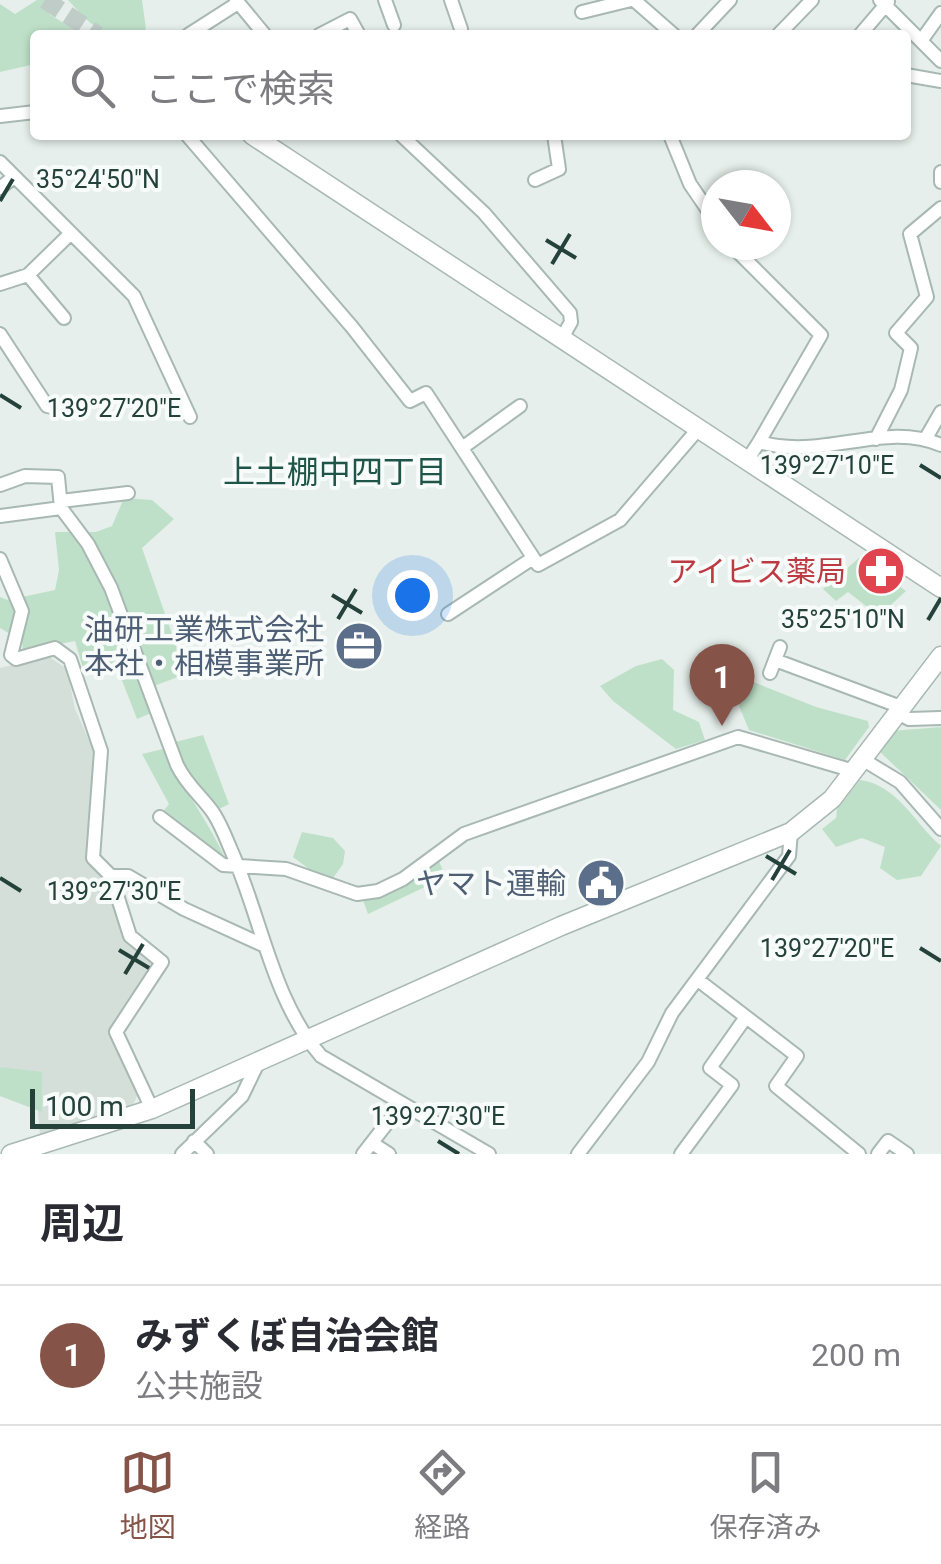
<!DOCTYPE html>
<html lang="ja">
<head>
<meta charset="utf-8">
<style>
	:root { --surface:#fff; --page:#f7f7f7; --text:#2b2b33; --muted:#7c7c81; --line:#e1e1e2; --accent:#855347 }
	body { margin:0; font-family:Roboto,"Noto Sans JP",sans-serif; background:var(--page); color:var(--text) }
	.compass { position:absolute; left:701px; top:170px; width:90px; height:90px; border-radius:50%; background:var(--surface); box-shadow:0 2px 8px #0004; rotate:121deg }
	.scale { position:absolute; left:30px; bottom:25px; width:165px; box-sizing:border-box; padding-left:10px; border:5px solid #24423a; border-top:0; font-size:28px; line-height:35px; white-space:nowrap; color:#24423a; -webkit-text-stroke:8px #f7fbf9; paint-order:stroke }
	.you { position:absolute; left:412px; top:595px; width:35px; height:35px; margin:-25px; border:8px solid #fff; border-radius:50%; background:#1a73e8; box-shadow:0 0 0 15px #1a73e833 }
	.badge { display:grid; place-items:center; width:65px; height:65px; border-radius:50%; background:var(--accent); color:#fff; font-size:32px; font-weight:700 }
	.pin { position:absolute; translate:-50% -82px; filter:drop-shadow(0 2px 5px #0008) }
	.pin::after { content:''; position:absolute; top:52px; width:35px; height:30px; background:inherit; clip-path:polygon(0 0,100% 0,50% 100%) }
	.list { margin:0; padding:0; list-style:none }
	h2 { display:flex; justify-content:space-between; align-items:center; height:130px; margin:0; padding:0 40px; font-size:42px }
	h2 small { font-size:32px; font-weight:400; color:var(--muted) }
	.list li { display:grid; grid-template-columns:65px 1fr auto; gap:30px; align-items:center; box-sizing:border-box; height:140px; padding:0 40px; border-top:2px solid var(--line) }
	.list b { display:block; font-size:38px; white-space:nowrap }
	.list p { margin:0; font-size:32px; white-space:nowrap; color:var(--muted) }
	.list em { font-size:32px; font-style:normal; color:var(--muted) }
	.icon { flex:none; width:55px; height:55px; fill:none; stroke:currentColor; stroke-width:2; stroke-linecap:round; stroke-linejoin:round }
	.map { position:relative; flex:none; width:941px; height:1154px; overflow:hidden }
	.search { position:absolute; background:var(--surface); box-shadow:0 2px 8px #0004; left:30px; right:30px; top:30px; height:110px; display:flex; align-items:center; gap:25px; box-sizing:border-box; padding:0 35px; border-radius:10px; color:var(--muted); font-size:38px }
	.sheet { height:270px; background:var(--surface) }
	nav { display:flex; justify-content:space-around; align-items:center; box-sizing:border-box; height:140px; border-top:2px solid var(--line); background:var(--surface); font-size:28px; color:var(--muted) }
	nav a { display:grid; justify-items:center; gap:5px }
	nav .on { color:var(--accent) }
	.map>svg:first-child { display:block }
	.built { fill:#d4dfda }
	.green { fill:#bfe0c8 }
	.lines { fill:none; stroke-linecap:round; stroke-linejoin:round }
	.tertiary-tunnel { stroke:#bfccc8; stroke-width:18; stroke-dasharray:18 9; stroke-linecap:butt }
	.minor-casing { stroke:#a8b8b2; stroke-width:16 }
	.tertiary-casing { stroke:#a8b8b2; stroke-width:21 }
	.minor { stroke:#fff; stroke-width:12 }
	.tertiary { stroke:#fff; stroke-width:18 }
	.ticks { fill:none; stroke:#24423a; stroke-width:4 }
	.labels { text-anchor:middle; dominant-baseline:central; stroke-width:8; stroke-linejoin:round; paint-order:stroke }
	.health-label { font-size:30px; fill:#be3a42; stroke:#f7fbf9; text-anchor:end }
	.service-label { font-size:30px; fill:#4e5e75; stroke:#f7fbf9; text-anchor:end }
	.neighbourhood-label { font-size:32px; fill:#1f5548; stroke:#f7fbf9 }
	.ticks-label { font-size:25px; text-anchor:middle; fill:#24423a; stroke:#f7fbf9; stroke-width:8; stroke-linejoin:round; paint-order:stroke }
</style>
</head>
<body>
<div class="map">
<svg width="941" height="1154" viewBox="0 0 941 1154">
	<rect width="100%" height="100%" fill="#e6efeb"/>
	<path class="built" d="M48,656L67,669L75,709L94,751L87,858L109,882L123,936L155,963L113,1031L140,1089L133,1105L40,1136L35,1074L0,1067V668Z"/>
	<path class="green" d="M37,0H50L49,14L83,35H35V64L0,72V4L15,14Z
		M68,0H142L146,29L139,35C98,35 94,28 68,0Z
		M124,498L152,500L174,519L142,548L186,674L151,687L158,710L137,719L118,670L85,675L75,641L23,651L22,641L0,628V597L8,600L55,590L59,570L55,532H96L112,526Z
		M860,557L906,591L879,616L848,592L836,601L823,589Z
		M662,659L674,670L673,710L699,722L705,740L676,749L613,701L600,686L636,666Z
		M746,679L816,707L868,721L869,727L845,760L749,730L739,706Z
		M941,727V810L878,750L891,731Z
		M203,735L229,804L217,810L190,782L175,742Z
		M163,749C182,788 208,820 226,860L162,813L169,804L142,754Z
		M860,780C898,785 914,823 941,846L921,876L897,880L880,868L885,847L862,838L836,847L822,829L836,818L837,809Z
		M302,832L333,838L345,851L343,864L333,878L309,869L293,857Z
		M437,857L446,877L368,914L362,897Z
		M0,1067L42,1072V1112L0,1096Z"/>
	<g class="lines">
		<path class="tertiary-tunnel" d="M45,0L98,35"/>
		<g class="minor-casing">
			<path id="minor" d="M236,0L265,35
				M385,0L394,25
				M451,0L461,29
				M634,0L674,35
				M880,0L941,61
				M582,12L631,0
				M188,35L238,3
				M319,35L350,19L359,35
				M697,35L730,0
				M778,35L812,0
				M860,35L888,2
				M921,41L941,13
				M906,75L941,81
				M0,116L35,112
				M187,135L352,327L410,401L426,393L538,565L620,520L699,428
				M401,135L484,213L570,313L571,322L562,338
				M670,135L690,184L716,222
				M0,162L134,296L190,417
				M941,172V182
				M535,180L559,169L554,135
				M0,188L14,177
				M731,245L821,335L759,442
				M0,284L28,275
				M64,318L28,275L70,234
				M0,334L47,406L62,409
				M926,438L941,412
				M876,439L901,390L911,348L896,333L927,297L910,234L941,208
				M462,448L520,406
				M748,459L759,442C824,461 885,420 941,445
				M0,485L25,476L58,477L61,508L88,544L111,588L177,765C187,786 202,796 214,814C221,825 226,838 231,850C261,916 272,1000 321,1056L489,1154
				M61,501L128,493
				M0,516L61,508
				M0,559L22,611L11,655L16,659L55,648L70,659L101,751L93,858L111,876L130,936L162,962L116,1032L152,1109
				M448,614L533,558
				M775,660L901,707
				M770,673L780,647
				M897,713L909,719L941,718
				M862,759L900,782L941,829
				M160,817L223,865L286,869L357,894L378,891L403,879L464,834L738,737L854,771
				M111,876H128L184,909L265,946
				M698,980L797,1056L776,1086L859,1154
				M194,1141L207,1154
				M372,1143L389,1154
				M182,1154L242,1096L257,1065
				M363,1154L402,1104
				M578,1154L648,1062L672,1013L789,856L791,832
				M681,1154L732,1085L710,1068L746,1017
				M878,1154L888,1141L907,1154"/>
		</g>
		<g class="tertiary-casing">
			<path id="tertiary" d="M252,135L941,588
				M11,1154L152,1109L561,926L791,832L832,799L941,656"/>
		</g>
		<use href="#minor" class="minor"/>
		<use href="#tertiary" class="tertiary"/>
	</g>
	<path class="ticks" d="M0,201L13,179M546,240L576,258M552,264L570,234M0,395L21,408M920,465L941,478M332,595L362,613M338,619L356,589M928,620L941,598M766,856L796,874M0,878L21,891M772,880L790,850M920,948L941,961M119,950L149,968M125,974L143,944M438,1141L459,1154"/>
	<defs>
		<g id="pharmacy-disc" transform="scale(2.5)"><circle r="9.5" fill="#e0444e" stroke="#f7fbf9"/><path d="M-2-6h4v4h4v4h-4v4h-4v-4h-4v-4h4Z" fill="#fff"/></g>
		<g id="office-disc" transform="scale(2.5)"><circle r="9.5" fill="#5c6f8a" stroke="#f7fbf9"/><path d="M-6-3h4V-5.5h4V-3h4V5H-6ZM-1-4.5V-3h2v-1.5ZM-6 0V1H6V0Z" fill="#fff"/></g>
		<g id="civic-disc" transform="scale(2.5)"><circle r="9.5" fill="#5c6f8a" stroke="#f7fbf9"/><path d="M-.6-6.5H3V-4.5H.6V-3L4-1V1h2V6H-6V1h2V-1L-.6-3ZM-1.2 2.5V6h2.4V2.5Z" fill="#fff"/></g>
	</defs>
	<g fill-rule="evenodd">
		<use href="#pharmacy-disc" x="881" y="571"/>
		<use href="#office-disc" x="359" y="646"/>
		<use href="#civic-disc" x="601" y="883"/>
	</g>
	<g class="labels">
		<g class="health-label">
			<text x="846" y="571">アイビス薬局</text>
		</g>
		<g class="service-label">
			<text x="324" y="629">油研工業株式会社<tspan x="324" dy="34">本社・相模事業所</tspan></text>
			<text x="566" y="883">ヤマト運輸</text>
		</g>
		<g class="neighbourhood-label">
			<text x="335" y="472">上土棚中四丁目</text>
		</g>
	</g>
	<g class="ticks-label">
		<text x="98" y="188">35°24'50"N</text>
		<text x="114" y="417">139°27'20"E</text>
		<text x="827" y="474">139°27'10"E</text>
		<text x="843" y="628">35°25'10"N</text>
		<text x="114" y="900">139°27'30"E</text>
		<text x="827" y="957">139°27'20"E</text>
		<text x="438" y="1125">139°27'30"E</text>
	</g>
</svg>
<svg class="compass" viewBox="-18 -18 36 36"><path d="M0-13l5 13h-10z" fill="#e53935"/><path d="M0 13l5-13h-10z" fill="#7c7c81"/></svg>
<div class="scale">100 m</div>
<div class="you"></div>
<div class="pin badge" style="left:722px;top:726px">1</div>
<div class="search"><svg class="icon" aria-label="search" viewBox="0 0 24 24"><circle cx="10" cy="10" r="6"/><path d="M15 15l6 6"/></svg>ここで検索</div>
</div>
<section class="sheet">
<h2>周辺<small></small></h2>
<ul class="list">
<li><span class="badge">1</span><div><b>みずくぼ自治会館</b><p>公共施設</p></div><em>200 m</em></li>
</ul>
</section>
<nav>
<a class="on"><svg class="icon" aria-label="map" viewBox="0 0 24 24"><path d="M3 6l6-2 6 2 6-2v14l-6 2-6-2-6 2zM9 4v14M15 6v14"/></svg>地図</a>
<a><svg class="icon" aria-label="directions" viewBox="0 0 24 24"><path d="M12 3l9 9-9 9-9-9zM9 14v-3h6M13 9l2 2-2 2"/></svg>経路</a>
<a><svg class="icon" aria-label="saved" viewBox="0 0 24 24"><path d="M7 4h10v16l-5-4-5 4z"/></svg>保存済み</a>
</nav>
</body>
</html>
